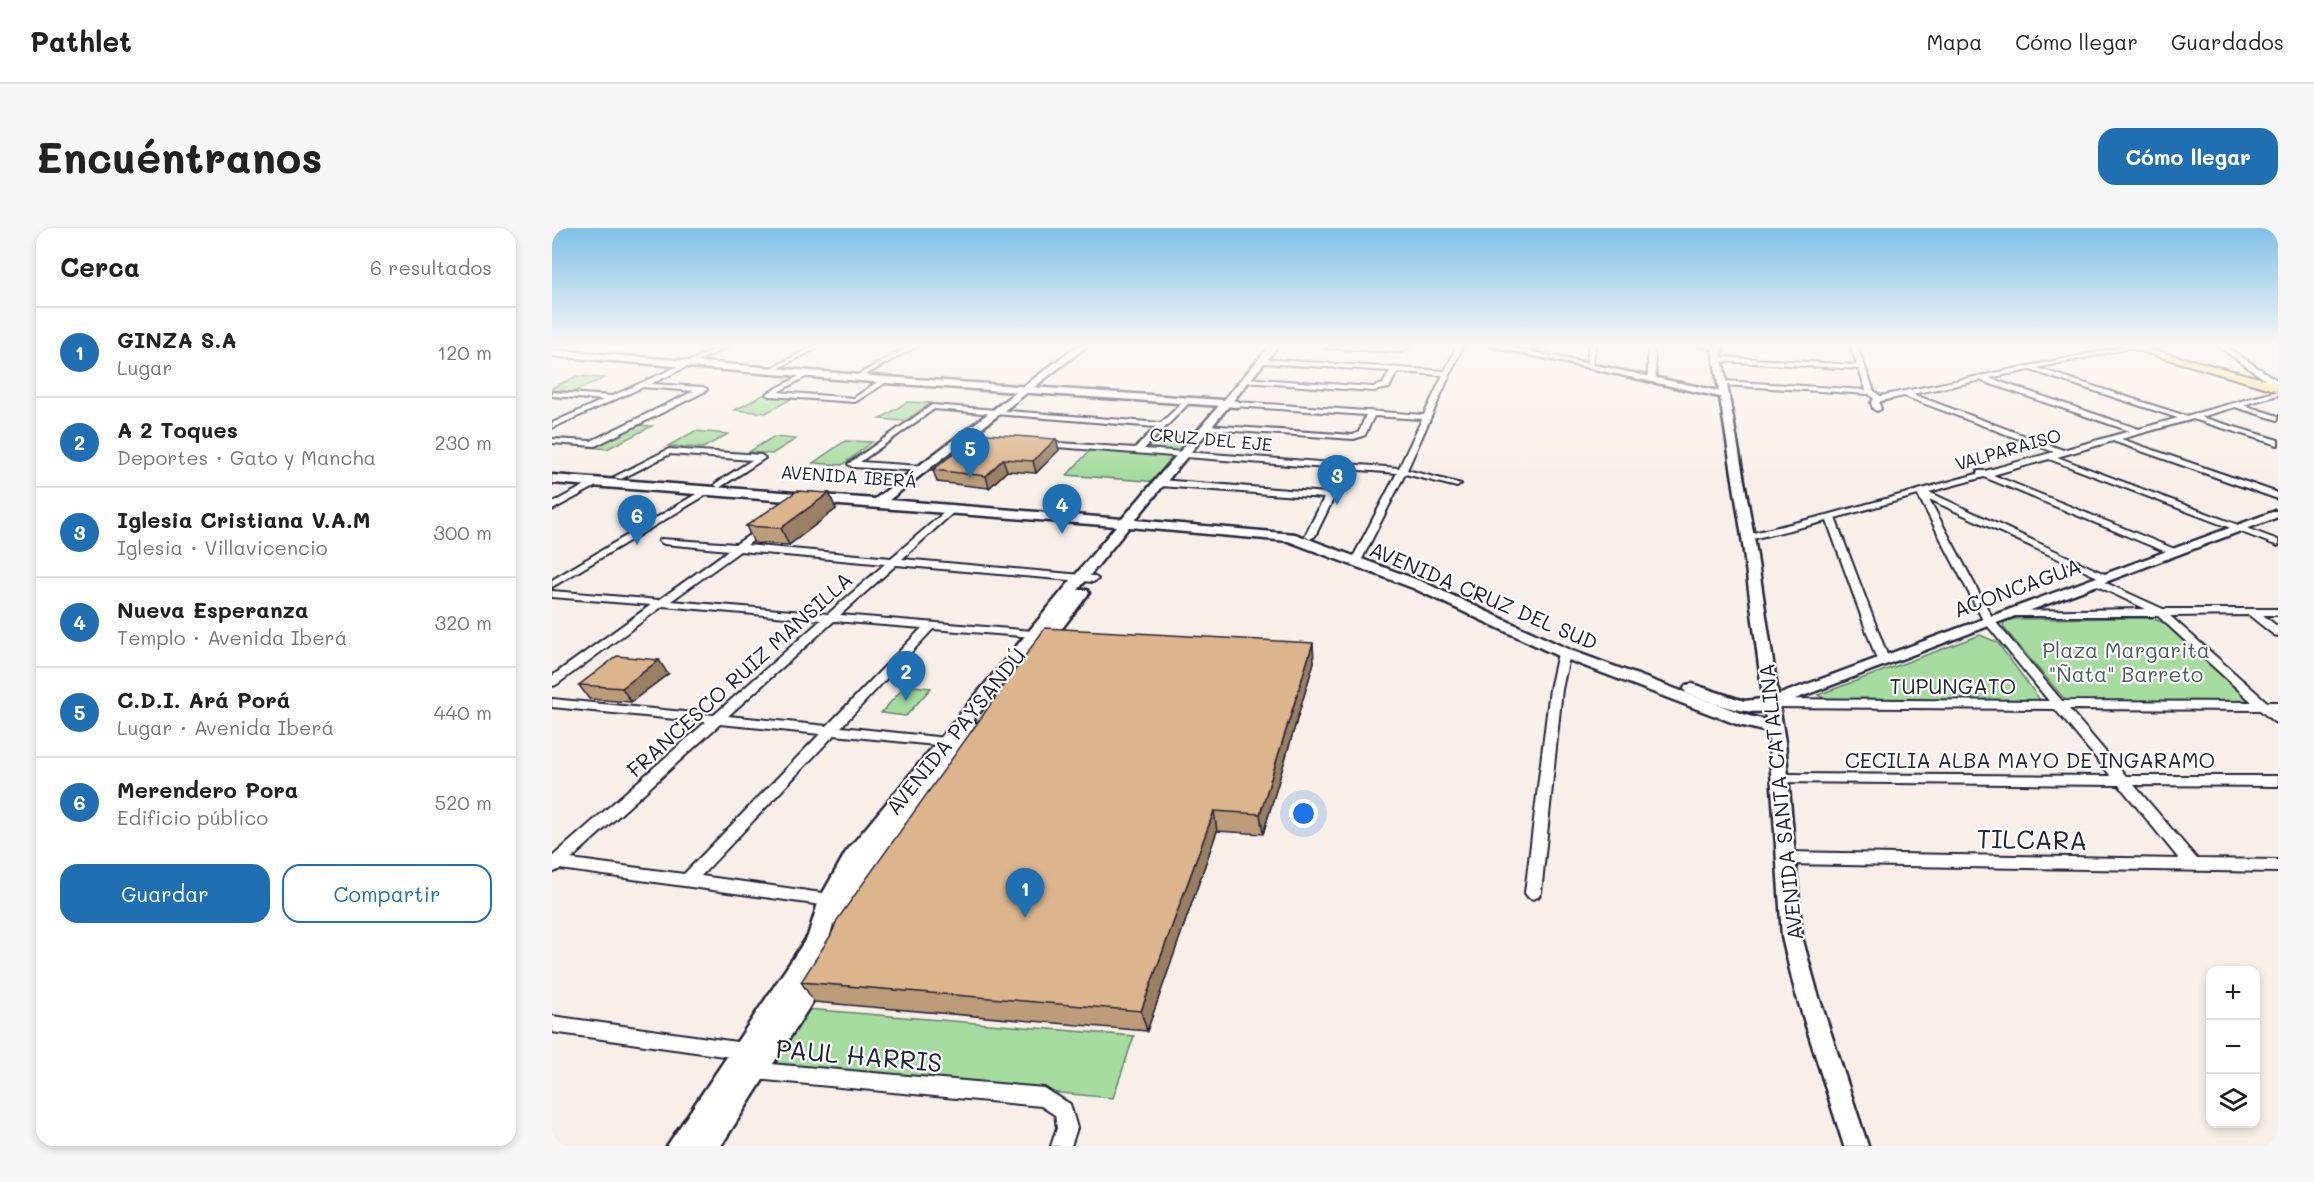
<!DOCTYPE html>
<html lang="es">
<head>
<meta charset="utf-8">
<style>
	:root { --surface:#fff; --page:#f6f6f6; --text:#222; --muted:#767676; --line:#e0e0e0; --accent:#1f6fb2 }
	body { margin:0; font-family:Mali,sans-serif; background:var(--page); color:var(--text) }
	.controls { position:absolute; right:18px; bottom:18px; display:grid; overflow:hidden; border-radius:12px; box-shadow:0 3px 9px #0003 }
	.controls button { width:54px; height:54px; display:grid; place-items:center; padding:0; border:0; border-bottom:2px solid var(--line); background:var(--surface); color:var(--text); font:30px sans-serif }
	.you { position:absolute; left:752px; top:586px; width:21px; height:21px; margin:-15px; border:4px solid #fff; border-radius:50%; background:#1a73e8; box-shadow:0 0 0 9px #1a73e833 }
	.badge { display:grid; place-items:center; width:39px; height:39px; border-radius:50%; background:var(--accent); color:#fff; font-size:20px; font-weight:700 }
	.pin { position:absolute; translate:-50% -50px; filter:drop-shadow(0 2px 3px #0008) }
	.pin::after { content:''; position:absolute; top:32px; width:21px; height:18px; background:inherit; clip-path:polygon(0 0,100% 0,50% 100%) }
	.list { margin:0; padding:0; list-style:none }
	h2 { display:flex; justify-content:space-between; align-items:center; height:78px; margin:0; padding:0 24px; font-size:26px }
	h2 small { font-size:20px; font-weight:400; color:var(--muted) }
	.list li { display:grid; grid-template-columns:39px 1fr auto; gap:18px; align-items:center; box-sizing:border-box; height:90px; padding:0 24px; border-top:2px solid var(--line) }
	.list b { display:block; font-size:22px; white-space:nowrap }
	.list p { margin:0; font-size:20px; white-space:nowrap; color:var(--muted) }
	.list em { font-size:20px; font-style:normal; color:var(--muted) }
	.actions { display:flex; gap:12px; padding:18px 24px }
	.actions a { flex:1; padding:14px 0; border:2px solid var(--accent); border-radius:18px; text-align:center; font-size:21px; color:var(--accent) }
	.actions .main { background:var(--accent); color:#fff }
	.icon { flex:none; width:33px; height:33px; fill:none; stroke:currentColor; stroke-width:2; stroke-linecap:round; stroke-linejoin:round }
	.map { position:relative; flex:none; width:1726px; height:918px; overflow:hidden; border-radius:18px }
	header { display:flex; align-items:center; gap:36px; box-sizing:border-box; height:84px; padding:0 30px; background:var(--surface); border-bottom:2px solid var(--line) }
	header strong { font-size:28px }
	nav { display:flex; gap:33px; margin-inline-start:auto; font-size:21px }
	.intro { display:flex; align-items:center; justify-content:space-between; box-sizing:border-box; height:144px; padding:0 36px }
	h1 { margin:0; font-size:42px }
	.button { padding:15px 27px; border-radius:18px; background:var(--accent); color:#fff; font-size:21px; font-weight:700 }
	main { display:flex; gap:36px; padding:0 36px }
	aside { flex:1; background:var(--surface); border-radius:18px; box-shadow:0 3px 9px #0003 }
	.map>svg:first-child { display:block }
	.green { fill:#a6dca0; stroke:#647f6e; stroke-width:1.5 }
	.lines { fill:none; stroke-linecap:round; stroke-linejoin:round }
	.minor-casing { stroke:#22223b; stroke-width:4 }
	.tertiary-casing { stroke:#22223b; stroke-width:5 }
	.secondary-casing { stroke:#22223b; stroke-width:5 }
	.primary-casing { stroke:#22223b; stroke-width:4 }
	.minor { fill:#fff; fill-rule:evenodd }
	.tertiary { fill:#fff; fill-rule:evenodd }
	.secondary { fill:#fff; fill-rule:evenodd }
	.primary { fill:#fae180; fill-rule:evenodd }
	.wall { fill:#bd9c79; stroke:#22223b; stroke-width:1.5 }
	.shaded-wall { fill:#9a7f63; stroke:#22223b; stroke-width:1.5 }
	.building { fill:#dcb58d; stroke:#22223b; stroke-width:1.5 }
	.labels { text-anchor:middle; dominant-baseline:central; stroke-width:4.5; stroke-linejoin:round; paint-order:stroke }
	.far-street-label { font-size:18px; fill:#22223b; stroke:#fff }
	.street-label { font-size:21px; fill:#22223b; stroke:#fff }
	.park-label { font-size:21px; fill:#4a5a59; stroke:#fff }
	.near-street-label { font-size:26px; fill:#22223b; stroke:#fff }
</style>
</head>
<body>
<header>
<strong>Pathlet</strong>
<nav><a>Mapa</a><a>Cómo llegar</a><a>Guardados</a></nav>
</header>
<div class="intro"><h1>Encuéntranos</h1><a class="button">Cómo llegar</a></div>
<main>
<aside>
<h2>Cerca<small>6 resultados</small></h2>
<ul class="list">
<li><span class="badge">1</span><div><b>GINZA S.A</b><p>Lugar</p></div><em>120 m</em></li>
<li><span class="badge">2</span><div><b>A 2 Toques</b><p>Deportes · Gato y Mancha</p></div><em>230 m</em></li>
<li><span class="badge">3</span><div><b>Iglesia Cristiana V.A.M</b><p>Iglesia · Villavicencio</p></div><em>300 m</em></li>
<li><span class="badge">4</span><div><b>Nueva Esperanza</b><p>Templo · Avenida Iberá</p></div><em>320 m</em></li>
<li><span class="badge">5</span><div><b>C.D.I. Ará Porá</b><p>Lugar · Avenida Iberá</p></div><em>440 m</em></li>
<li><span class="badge">6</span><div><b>Merendero Pora</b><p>Edificio público</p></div><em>520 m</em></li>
</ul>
<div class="actions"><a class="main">Guardar</a><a>Compartir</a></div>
</aside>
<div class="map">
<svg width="1726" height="918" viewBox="0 0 1726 918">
	<rect width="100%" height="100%" fill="#f8f0e8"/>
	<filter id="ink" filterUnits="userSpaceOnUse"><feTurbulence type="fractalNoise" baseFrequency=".0167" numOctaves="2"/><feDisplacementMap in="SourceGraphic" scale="12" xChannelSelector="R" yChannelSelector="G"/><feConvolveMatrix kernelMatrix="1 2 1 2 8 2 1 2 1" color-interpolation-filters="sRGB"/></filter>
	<g filter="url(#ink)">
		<path class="green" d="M25,148L52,150L22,164L0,162V160Z
			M211,167L241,170L214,185L183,182Z
			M355,174L379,175L353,193L328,191Z
			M84,197L100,198L55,221L38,219Z
			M143,203L176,206L151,220L116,218Z
			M606,207L636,209L625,224L594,222Z
			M221,209L244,211L220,226L197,224Z
			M293,213L320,214L290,237L261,235Z
			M540,220L629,226L607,254L515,247Z
			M1597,390L1614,395L1695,470L1697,475L1515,474L1451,399L1452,394L1460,391Z
			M1428,407L1445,414L1489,473H1276L1266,467Z
			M354,457L379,460L354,488L329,485Z
			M254,781L582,808L561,870L218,838Z"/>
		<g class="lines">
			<g class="minor-casing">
				<path id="minor" d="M171,118H178L99,156L151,159L155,161L154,163L43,218L0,215V211L39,213L142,163L91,159L0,200V195L51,172L0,168V164L60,168Z
					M262,118H269L219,144L214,143Z
					M358,118H365L306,151L300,150Z
					M772,118L841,120L858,118L849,124L775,120Z
					M905,118H911L855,242L909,256L905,259L853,246L808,335L803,338L798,335L845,245L796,241L763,308L758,311L753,308L772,270L608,258L604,255L608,252L775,265L787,241L492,218L488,216L492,214L583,220L604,199L382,181L308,234L369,238L372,239V243L300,239L296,236L380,177L609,195L634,171H637V175L592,221L847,240L870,191L822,188L813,207L802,211L654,201L650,199L654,197L801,207L807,204L814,187L682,178L681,176L685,174L872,187L891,147L845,144L837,160L821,163L693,154L689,152L693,150L821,159L831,156L838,143L709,135L706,133L709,131L893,143Z
					M1037,118H1043L1040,138L1037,140L1034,138Z
					M1096,118H1102L1104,152L1100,154L1096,152Z
					M1146,118H1160L1167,120L1164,122Z
					M1299,118H1305L1322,163L1328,168L1576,118H1586L1485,140L1634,188L1726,163V167L1691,177L1726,188V192L1683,179L1649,189L1726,212V217L1641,191L1569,211L1726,265V271L1561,213L1505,229L1726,312V318L1497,231L1441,247L1625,322V326H1619L1432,249L1377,264L1559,349L1558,351H1550L1377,271L1441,391L1510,473L1700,474L1606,388H1457L1452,385L1453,383L1594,381L1539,355L1538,353L1543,350L1611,381H1726V387H1711L1726,399V408L1722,407L1697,387L1618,388L1715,474H1726V482H1723L1726,484V495L1722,494L1708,482L1517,481L1574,548H1726V558L1582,557L1645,631L1726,632V644L1233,636L1228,634L1226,630L1228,626L1233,624L1627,631L1567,557L1224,554L1222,551L1224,548L1229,546L1559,548L1503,481L1219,479L1213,475L1219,471L1497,473L1431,392L1366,267L1283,290L1337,432L1331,435L1325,432L1275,293L1196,312L1191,309L1193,307L1275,287L1425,246L1426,243H1433L1502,224L1352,168L1329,173L1327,175L1329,181L1325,183L1321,181L1319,175L1322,171L1317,166L1171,157L1167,155L1171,153L1314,162L1307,141L1166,133L1163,131L1166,129L1305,137ZM1478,142L1626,190L1587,201L1437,150ZM1430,152V153L1578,203L1511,222L1360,166Z
					M1666,118H1673L1726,153V158H1722Z
					M255,144L259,146L257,147L226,164L302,170L331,150L338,152L303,174L218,168L214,166Z
					M407,208L444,211L448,213L444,215L410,212H407Z
					M117,221L209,227L213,230L167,260L163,257L164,255L200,232L118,226L69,251L62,249Z
					M45,251L48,252V256L0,282V275Z
					M156,259L159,260V264L0,359V352Z
					M401,277L406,280L404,282L350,331L541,348L546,351L541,354L344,337L288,387L481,403L487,406L481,409L381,401L289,499L394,510L400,514L399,517L394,518L282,507L149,648L284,667L289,669L292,673L289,677L284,679L8,641L0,645V629L154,494L0,479V471L162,487L269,392L111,378L4,457L0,458V448L99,377L0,369V363L107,372L177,322L112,316L107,313L109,311L184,316L213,297L216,298V302L195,317L339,330ZM188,323L333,336L276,386L119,373ZM282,393L370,400L275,498L176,488ZM168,496L268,506L132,646L19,631Z
					M1012,422L1018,425L1010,461L989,665L986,669L981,671L976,669L973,665L998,461L1006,425Z
					M0,788L192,815L198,817L202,825L199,831L193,833L186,830L0,804Z
					M201,833L207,835L492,860L518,876L525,900L519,918H499L505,900L503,887L489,878L203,851L197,849L192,841L195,835Z"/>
			</g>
			<g class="tertiary-casing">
				<path id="tertiary" d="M938,118H951L1167,163L1160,118H1168L1202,309L1226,467L1726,282V289L1227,477L1233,514L1250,709L1265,763L1316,918H1292L1243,763L1230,709L1217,514L1190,309L1168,169Z
					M0,122L334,149L685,173L690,176L685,179L334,155L0,128Z"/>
			</g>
			<g class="secondary-casing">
				<path id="secondary" d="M525,118H535L337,272L570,291L718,118H726L583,292L743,306L871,354L1018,422L1197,488L1226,495L1229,499L1220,505L1187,497L1006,428L861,360L736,313L577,299L526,362H535L537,365L495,420H483L481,417L507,385L419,495H430L433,499L319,647L299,700L291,703L283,700L281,696L277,711L262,736L267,734L275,737L278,744L275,751L169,918H115L256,708L267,672L294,624L564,298L0,255V247L323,271Z
					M1140,456L1192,473L1219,470L1227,475C1212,497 1154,472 1134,465L1132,461L1134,457Z"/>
			</g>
			<g class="primary-casing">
				<path id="primary" d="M1571,118H1586L1726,155V163Z"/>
			</g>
			<use href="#minor" class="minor"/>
			<use href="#tertiary" class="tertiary"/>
			<use href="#secondary" class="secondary"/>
			<use href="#primary" class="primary"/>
		</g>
		<path class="wall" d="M504,211L507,222L484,245L455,243L437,260L385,254L381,242L414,224Z
			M277,265L284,281L237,317L202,315L194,298Z
			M762,434L711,606L665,603L595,803L262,774L249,754Z
			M116,446L79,474L37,471L27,457Z"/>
		<path class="shaded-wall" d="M504,211L507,222L484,245L481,233Z
			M451,231L455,243L437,260L434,248Z
			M277,265L284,281L237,317L229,300Z
			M761,415L762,434L711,606L708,586Z
			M107,432L116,446L79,474L70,460Z
			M662,583L665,603L595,803L589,783Z"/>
		<path class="building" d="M436,206L504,211L481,233L451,231L434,248L381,242L405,223L414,224Z
			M245,263L277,265L229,300L194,298Z
			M493,400L761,415L708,586L662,583L589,783L249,754L279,707L285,692Z
			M65,428L107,432L70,460L27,457Z"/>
	</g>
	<linearGradient id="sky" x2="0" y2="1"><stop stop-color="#81c0e8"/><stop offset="0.48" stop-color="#fcf8f5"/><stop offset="1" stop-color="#fcf8f5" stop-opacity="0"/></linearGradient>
	<rect width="1726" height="246" fill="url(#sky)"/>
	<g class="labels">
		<g class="far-street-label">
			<text transform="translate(659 211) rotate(5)">CRUZ DEL EJE</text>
			<text transform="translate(1456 221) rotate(-16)">VALPARAISO</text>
			<text transform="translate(297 248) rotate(4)">AVENIDA IBERÁ</text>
		</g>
		<g class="street-label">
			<text transform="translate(1465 359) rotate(-20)">ACONCAGUA</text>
			<text transform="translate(932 367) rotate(23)">AVENIDA CRUZ DEL SUD</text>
			<text transform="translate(187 446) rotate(-42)">FRANCESCO RUIZ MANSILLA</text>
			<text x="1401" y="457">TUPUNGATO</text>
			<text transform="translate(403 503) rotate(-51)">AVENIDA PAYSANDÚ</text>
			<text x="1478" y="531">CECILIA ALBA MAYO DE INGARAMO</text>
			<text transform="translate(1228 574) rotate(-96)">AVENIDA SANTA CATALINA</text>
		</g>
		<g class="park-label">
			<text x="1574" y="421">Plaza Margarita<tspan x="1574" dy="24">"Ñata" Barreto</tspan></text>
		</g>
		<g class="near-street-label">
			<text transform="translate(1480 611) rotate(1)">TILCARA</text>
			<text transform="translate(307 827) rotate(5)">PAUL HARRIS</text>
		</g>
	</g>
</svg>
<div class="controls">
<button>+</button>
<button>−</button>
<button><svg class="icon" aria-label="layers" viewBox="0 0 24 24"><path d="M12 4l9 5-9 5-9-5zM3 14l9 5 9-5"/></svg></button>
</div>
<div class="you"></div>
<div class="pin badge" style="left:473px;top:690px">1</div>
<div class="pin badge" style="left:354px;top:473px">2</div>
<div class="pin badge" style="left:785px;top:277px">3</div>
<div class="pin badge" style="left:510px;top:306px">4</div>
<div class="pin badge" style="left:418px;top:250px">5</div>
<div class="pin badge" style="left:85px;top:317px">6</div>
</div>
</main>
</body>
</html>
